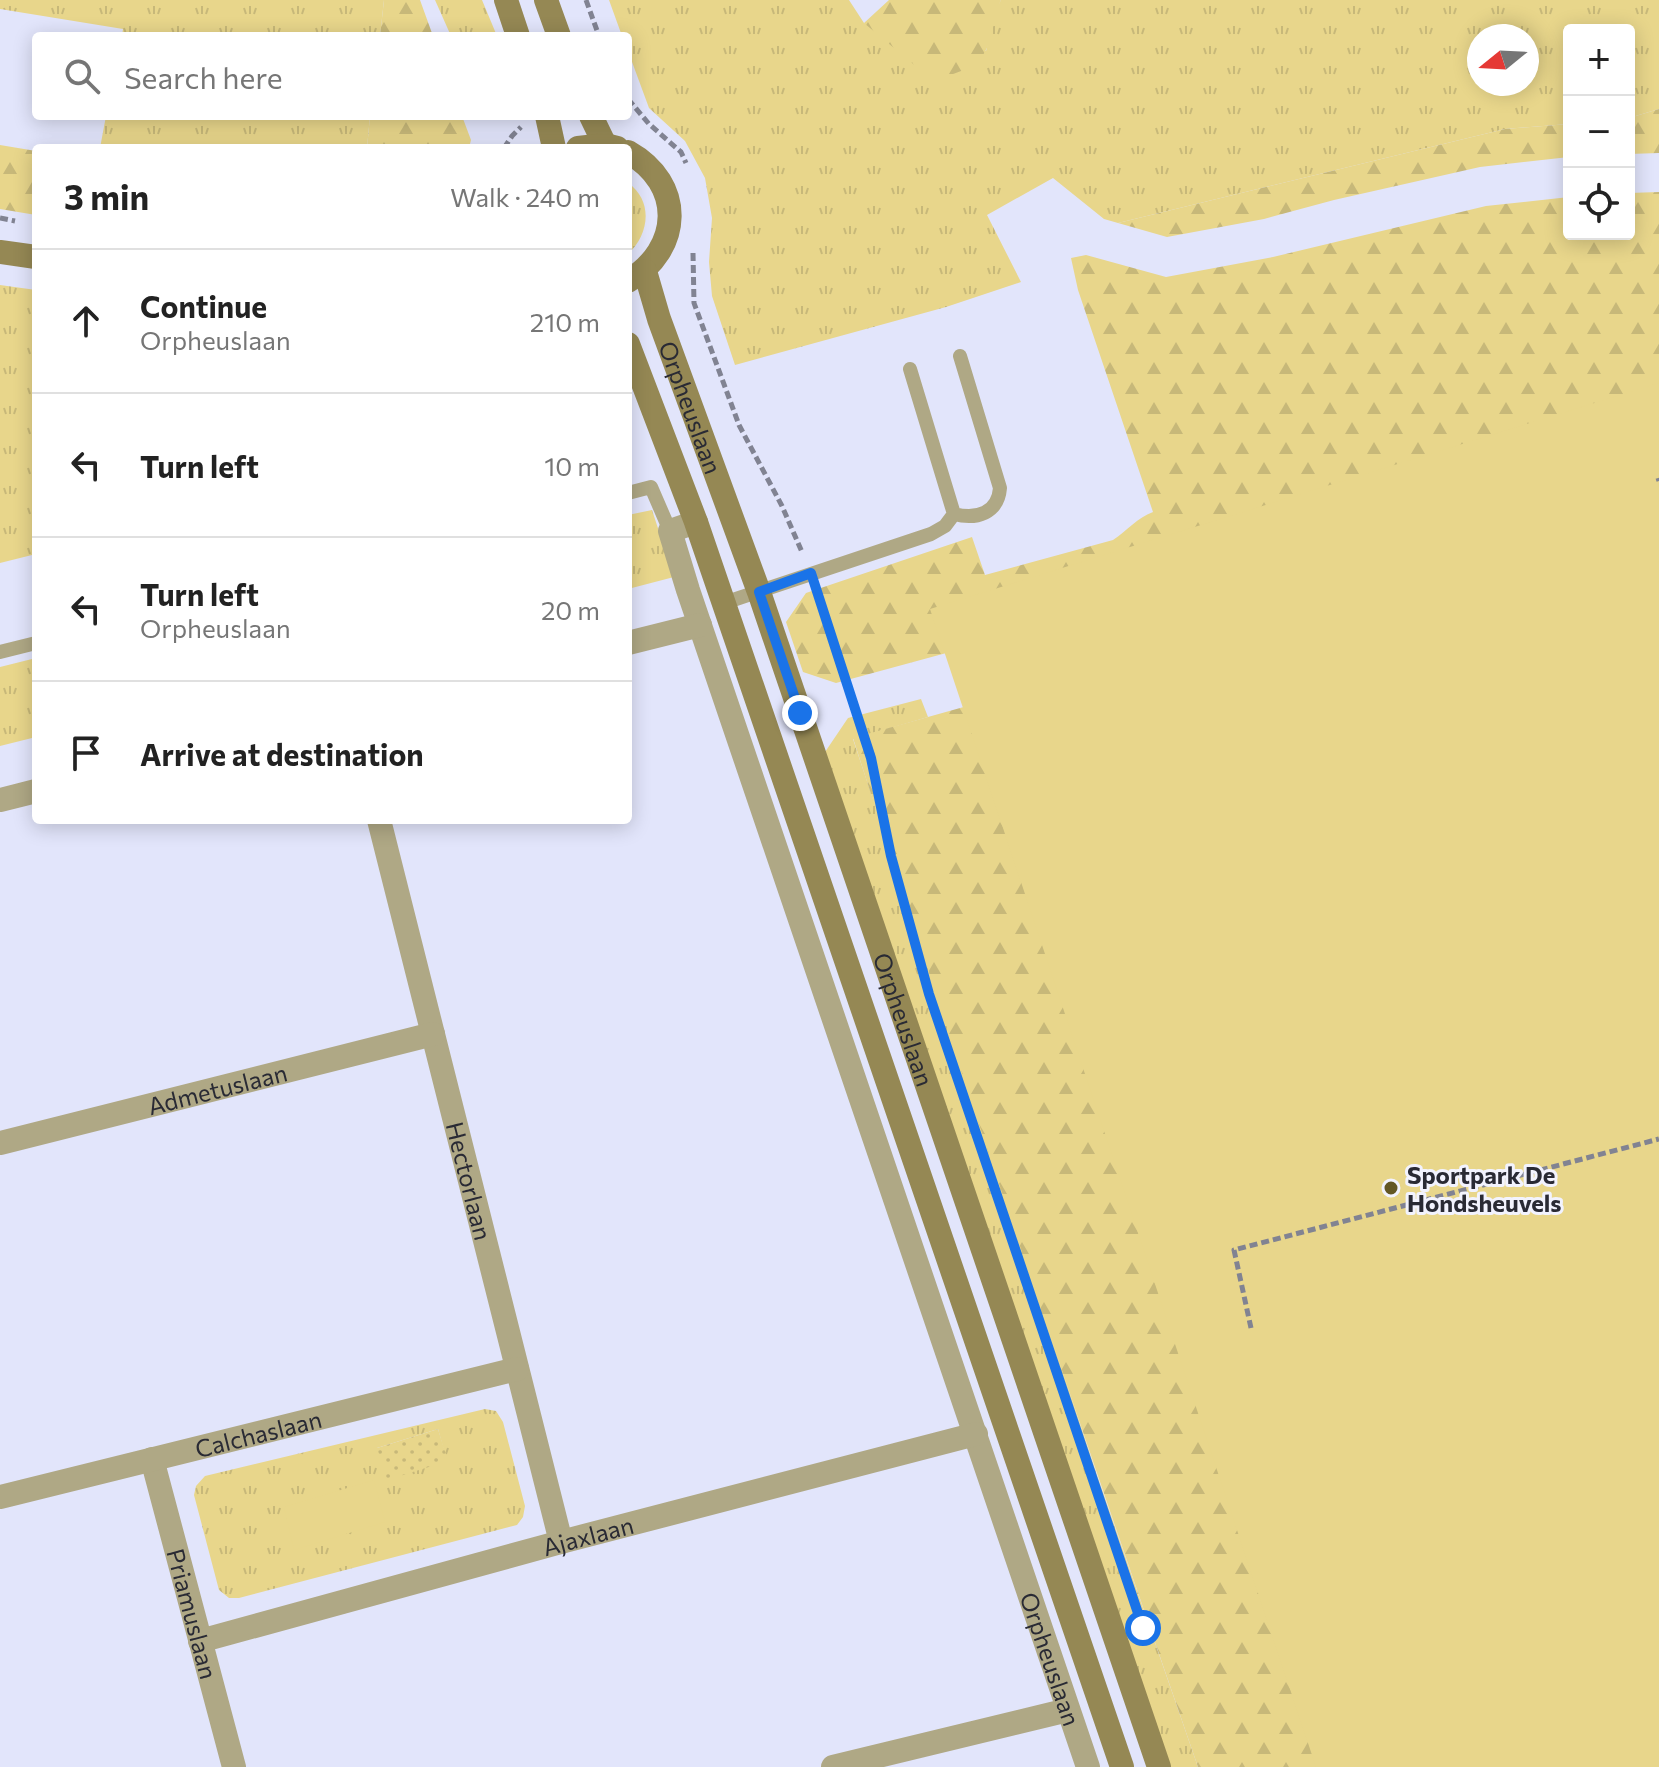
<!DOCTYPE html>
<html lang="en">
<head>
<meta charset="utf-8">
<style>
	:root { --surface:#fff; --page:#f2f2f2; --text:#222; --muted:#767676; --line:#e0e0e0 }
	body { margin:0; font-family:Commissioner,sans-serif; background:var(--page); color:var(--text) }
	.controls { position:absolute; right:24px; top:24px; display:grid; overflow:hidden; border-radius:8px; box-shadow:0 4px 20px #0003 }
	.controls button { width:72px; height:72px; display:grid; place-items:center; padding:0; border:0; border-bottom:2px solid var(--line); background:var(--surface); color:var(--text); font:40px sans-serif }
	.compass { position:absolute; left:1467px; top:24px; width:72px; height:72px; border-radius:50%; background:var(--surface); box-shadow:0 4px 20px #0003; rotate:252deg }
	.stop { position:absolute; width:24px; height:24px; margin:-18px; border:6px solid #1a73e8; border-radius:50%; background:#fff }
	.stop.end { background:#1a73e8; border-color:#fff; box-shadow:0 2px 8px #0008 }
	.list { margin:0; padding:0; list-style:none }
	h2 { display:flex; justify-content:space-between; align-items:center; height:104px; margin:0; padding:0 32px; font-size:34px }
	h2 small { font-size:26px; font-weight:400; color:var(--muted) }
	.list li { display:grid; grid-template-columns:52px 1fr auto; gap:24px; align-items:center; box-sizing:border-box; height:144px; padding:0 32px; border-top:2px solid var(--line) }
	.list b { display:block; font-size:30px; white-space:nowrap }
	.list p { margin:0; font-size:26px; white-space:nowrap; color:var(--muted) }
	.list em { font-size:26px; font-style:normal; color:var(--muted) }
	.icon { flex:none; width:44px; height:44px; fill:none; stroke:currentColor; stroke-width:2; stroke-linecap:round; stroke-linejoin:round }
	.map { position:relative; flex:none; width:1659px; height:1767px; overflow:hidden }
	.search { position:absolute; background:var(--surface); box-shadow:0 4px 20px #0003; left:32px; top:32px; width:600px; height:88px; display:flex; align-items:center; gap:20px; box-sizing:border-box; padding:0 28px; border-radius:8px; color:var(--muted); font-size:30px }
	.panel { position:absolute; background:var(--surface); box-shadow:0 4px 20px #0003; left:32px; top:144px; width:600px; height:680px; border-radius:8px }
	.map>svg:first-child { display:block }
	.grass { fill:url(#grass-tufts); fill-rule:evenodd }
	.forest { fill:url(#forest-firs) }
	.garden { fill:url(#garden-dots) }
	.pitch { fill:#e8d68b }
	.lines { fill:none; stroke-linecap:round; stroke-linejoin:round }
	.path { stroke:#818392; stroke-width:5; stroke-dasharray:8 4; stroke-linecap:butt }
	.lane { stroke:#afa885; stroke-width:14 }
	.street { stroke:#afa885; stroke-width:24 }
	.secondary { stroke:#958854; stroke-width:24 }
	.route { stroke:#1a73e8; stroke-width:10 }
	.poi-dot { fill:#635724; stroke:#f2f3fe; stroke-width:3 }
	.labels { text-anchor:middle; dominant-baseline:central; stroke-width:6; stroke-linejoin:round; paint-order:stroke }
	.street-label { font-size:24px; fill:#292a34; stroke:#f2f3fe }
	.poi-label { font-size:24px; font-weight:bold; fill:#292a34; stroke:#f2f3fe; text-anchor:start }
</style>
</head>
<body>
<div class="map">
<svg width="1659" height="1767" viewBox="0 0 1659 1767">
	<defs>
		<pattern id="grass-tufts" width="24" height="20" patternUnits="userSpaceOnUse" patternTransform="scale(2)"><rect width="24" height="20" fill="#e8d68b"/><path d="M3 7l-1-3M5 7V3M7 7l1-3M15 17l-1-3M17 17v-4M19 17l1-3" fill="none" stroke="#c7b879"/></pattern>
		<pattern id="forest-firs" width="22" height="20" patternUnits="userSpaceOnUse" patternTransform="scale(2)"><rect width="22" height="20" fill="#e8d68b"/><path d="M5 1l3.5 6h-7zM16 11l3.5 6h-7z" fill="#c7b879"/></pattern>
		<pattern id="garden-dots" width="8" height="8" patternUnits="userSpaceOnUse" patternTransform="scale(2)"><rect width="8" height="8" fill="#e8d68b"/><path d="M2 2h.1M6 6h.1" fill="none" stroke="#c7b879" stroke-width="1.8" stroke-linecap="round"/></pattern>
	</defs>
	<rect width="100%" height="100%" fill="#e2e5fb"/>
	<path class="grass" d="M0,0H384L380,36H122L123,29L0,9Z
		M435,0H482L497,36H451Z
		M609,0H849L864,23L986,51L996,9L1001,0H1659V109L1629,118V30H1569V124L1505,129L1118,223L1104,219L1053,178L987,215L1021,282L946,307L735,365L712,296L709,262L712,218L705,178L685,141L649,108L628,51V36H622ZM1479,36H1527V84H1479Z
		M106,116H370L367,148H100Z
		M628,183C654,201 649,235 628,254Z
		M0,285L36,290V554L0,563Z
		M652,510L674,577L628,589V515Z
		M36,658V737L0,746V667Z
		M921,699L928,717L853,739L1098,1478L1198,1767H1168L823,755L848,718Z
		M485,1409L496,1411L503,1422L525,1506L523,1517L517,1525L239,1598H229L219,1590L194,1495L196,1486L205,1476ZM438,1429L447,1461L377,1448Z"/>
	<path class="forest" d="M384,0H420L433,36H380Z
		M889,0H1001C993,16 994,35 986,50C976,69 950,77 930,78L864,23Z
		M1659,109V153L1629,154V118Z
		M370,116H462L471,140L469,148H367Z
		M1569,124V157L1480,167L1334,200L1264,219L1167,237L1118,223L1505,129Z
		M0,145L36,151V215L0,209Z
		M1659,192V425L950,652L836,683L803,672L786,622L806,593L972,537L985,575L1113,540C1128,530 1137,518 1153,512L1078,290L1071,258L1086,255L1166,277L1273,257L1486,206L1569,197V234H1629V193Z
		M1010,694L1356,1767H1198C1080,1425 963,1083 853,738Z"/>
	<path class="garden" d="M438,1429L448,1461L387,1480L377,1448Z"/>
	<path class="pitch" d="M1659,383V1767H1316L930,609Z
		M374,1480L385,1522L294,1550L284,1507Z"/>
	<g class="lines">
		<path class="path" d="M586,0L599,36
			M628,99L649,124L681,152L686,163
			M504,148L512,136L521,127
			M0,218L15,221
			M693,253L694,303L739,425L782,506L802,552
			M1658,478L1659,481
			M818,595L871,758L891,856L923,971
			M1251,1328L1234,1250L1659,1139"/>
		<path class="lane" d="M628,493L651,487L670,531
			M954,514C977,520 998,513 1000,488L960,356
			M724,603L931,534L945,526L954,514L910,369
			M0,652L36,643"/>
		<g class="street">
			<path id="s1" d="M696,522L670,531L688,590L1088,1767"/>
			<path d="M628,643L700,625"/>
			<path d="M0,800L36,791"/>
			<path id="s2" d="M379,820L561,1542"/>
			<path id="s3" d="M0,1143L433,1034"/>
			<path id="s4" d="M152,1459L234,1767"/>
			<path id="s5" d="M0,1497L517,1369"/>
			<path id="s6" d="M200,1641L561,1542L976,1434"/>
			<path d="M833,1767L1068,1710"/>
		</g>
		<g class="secondary">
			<path d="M506,0L518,36"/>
			<path d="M546,0L559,36"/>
			<path d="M547,116L554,148"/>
			<path d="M591,116L605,145"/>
			<path d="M578,148L605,145L617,148"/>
			<path d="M628,152C685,184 682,249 628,281"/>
			<path d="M0,252L36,257"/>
			<path id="s7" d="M645,271L659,319L759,592L1159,1767"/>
			<path d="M628,344L696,522L1122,1767"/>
		</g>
	</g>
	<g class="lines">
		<path class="route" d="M800,713L759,592L811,573L871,758L891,856L929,994L1143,1628"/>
	</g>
	<circle class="poi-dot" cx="1391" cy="1188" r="8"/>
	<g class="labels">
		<g class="street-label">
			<text stroke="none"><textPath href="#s7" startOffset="144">Orpheuslaan</textPath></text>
			<text stroke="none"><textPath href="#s7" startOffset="792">Orpheuslaan</textPath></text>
			<text stroke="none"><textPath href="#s3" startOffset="224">Admetuslaan</textPath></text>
			<text stroke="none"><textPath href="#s2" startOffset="372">Hectorlaan</textPath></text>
			<text stroke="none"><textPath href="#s5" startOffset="266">Calchaslaan</textPath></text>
			<text stroke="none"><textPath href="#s6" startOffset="402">Ajaxlaan</textPath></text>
			<text stroke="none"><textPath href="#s4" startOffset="160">Priamuslaan</textPath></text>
			<text stroke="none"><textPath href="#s1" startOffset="1218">Orpheuslaan</textPath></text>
		</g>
		<g class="poi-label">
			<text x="1407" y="1174">Sportpark De<tspan x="1407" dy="28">Hondsheuvels</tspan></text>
		</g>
	</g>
</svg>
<div class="controls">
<button>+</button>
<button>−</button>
<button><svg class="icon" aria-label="locate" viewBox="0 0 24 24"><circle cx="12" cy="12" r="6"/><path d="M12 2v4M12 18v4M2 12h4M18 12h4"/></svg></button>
</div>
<svg class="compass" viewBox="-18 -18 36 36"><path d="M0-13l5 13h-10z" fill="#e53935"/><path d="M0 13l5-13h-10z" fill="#767676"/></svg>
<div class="stop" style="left:1143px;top:1628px"></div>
<div class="stop end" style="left:800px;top:713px"></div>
<div class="search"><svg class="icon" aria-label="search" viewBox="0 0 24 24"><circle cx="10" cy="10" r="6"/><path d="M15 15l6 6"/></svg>Search here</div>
<section class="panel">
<h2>3 min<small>Walk · 240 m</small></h2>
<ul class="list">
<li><svg class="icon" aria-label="ahead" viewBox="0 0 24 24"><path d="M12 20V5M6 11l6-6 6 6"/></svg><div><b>Continue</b><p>Orpheuslaan</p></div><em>210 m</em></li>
<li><svg class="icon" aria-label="left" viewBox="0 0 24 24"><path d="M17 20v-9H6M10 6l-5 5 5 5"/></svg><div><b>Turn left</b></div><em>10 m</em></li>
<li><svg class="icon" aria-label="left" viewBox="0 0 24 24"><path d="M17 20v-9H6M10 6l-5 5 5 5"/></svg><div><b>Turn left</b><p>Orpheuslaan</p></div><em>20 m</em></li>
<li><svg class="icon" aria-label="arrive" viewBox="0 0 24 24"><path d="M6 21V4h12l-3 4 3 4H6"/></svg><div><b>Arrive at destination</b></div></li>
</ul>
</section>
</div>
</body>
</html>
